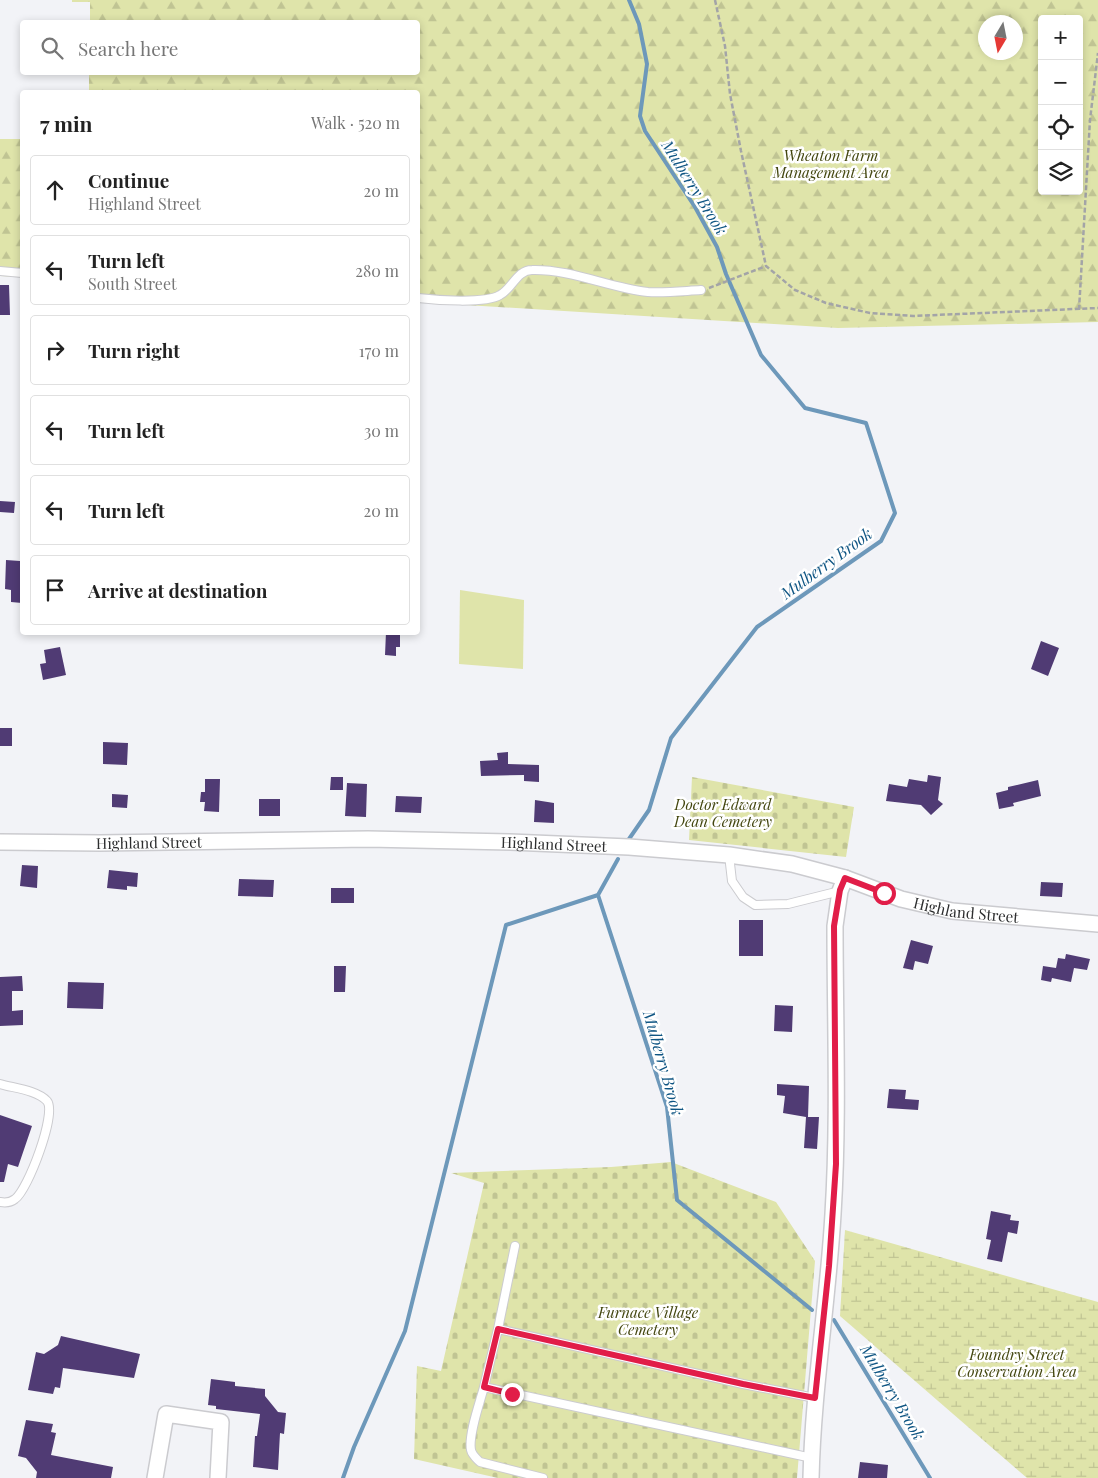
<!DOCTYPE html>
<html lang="en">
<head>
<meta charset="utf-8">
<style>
	:root { --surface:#fff; --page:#f6f6f6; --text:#222; --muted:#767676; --line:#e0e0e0 }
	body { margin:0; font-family:"Playfair Display",serif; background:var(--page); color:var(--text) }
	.controls { position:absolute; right:15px; top:15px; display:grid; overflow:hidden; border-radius:5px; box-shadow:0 2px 8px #0003 }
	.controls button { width:45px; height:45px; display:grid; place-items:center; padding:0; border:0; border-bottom:1px solid var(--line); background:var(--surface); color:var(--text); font:25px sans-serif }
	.compass { position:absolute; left:978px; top:15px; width:45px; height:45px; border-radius:50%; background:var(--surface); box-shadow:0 2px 8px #0003; rotate:190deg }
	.stop { position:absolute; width:15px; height:15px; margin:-11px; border:4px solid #e11d48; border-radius:50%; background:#fff }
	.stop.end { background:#e11d48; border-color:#fff; box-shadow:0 1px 5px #0008 }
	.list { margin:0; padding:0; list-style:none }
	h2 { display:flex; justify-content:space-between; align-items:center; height:65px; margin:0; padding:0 20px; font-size:21px }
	h2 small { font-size:16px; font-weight:400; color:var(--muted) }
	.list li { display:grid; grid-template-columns:32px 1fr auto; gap:15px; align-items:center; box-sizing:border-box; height:70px; margin:0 10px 10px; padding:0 10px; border:1px solid var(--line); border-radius:5px }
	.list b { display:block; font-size:19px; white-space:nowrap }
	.list p { margin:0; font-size:16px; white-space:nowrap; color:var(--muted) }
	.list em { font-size:16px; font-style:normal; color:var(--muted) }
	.icon { flex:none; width:28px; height:28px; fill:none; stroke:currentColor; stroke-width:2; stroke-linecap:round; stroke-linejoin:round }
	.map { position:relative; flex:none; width:1098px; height:1478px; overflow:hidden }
	.search { position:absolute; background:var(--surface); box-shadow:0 2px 8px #0003; left:20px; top:20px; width:400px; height:55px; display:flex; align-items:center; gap:12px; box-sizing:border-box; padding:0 18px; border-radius:5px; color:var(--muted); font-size:19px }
	.panel { position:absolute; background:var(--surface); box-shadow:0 2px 8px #0003; left:20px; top:90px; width:400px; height:545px; border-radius:5px }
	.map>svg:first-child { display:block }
	.forest { fill:url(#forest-firs); fill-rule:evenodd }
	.wetland { fill:url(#wetland-marsh) }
	.cemetery { fill:url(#cemetery-stones) }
	.park { fill:#dfe4aa }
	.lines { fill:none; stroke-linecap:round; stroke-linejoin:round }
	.stream { stroke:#6d98ba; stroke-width:4 }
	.building { fill:#503b74 }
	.lane-casing { stroke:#cbcbcf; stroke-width:10 }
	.street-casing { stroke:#cbcbcf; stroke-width:18 }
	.path { stroke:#a3a4a7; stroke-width:2.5; stroke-dasharray:5 2.5; stroke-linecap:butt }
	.lane { stroke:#fff; stroke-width:8 }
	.street { stroke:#fff; stroke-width:15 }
	.route { stroke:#e11d48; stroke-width:6 }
	.labels { text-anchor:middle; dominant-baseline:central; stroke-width:5; stroke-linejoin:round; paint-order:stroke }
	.park-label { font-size:15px; font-style:italic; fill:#43460f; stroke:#fff }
	.street-label { font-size:15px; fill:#2d2e2f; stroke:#fff }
	.water-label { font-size:16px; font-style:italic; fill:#0f5583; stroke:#fff }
</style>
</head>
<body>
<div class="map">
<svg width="1098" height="1478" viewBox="0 0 1098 1478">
	<defs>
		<pattern id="forest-firs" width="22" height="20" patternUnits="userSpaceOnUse" patternTransform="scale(1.25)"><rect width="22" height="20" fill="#dfe4aa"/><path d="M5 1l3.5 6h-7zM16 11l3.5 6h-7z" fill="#c0c493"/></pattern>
		<pattern id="wetland-marsh" width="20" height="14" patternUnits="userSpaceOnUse" patternTransform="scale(1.25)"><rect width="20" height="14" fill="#dfe4aa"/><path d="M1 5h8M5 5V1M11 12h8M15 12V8" fill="none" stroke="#c0c493"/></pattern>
		<pattern id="cemetery-stones" width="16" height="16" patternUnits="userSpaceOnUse" patternTransform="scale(1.25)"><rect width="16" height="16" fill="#dfe4aa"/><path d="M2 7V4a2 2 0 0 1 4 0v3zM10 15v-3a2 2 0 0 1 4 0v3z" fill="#c0c493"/></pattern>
	</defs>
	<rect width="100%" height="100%" fill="#f2f3f7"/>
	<path class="forest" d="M72,0H1098V322L838,328L418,302V92H89V73L418,72V22H90V2H72ZM1042,19H1079V191H1042ZM986,22H1016V52H986Z
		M0,139H22V277L0,276Z"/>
	<path class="wetland" d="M845,1230L1098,1302V1478H1027L840,1316Z"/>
	<path class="cemetery" d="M692,777L854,807L846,857L689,840Z
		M671,1162L776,1202L815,1261L797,1478H498L414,1459L417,1366L441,1371L484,1183L451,1173L611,1167Z"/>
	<path class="park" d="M460,590L524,600L523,669L459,664Z"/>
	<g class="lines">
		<path class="stream" d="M629,0L639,24L647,64L640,116L645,131L695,207L717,247L726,274L761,355L805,408L866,423L895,513L881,541L757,627L671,738L649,810L629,839
			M618,859L598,895L667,1107L677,1200L812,1310
			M834,1320L930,1478
			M343,1478L354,1447L405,1331L506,925L598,895"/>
	</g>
	<path class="building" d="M0,285H9L10,315H0Z
		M0,501L15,502L14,513L0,512Z
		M6,560L20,561V588L22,589V603L11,602V590L5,589Z
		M386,632H400V647H396V656L385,655Z
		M1041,641L1059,648L1048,676L1031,669Z
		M60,647L66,675L43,680L40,664L46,663L44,650Z
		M0,728H12V746H0Z
		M103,742L128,743L127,765L103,764Z
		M508,752V764L539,765V782L524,781V775L481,776L480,761L498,760L497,753Z
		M928,775L941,777L938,800L943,804L931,815L921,805L886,801L889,784L907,787L909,779L927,782Z
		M331,777H343V790H330Z
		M205,779H220L219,812L204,811L205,802H200L201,792H205Z
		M1038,780L1041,796L1013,803L1014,806L999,809L996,793L1008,790V787Z
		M347,783L367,784L366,817L345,816Z
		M112,794L128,795L127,808L112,807Z
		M396,796L422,797L421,813L395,812Z
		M259,799H280V816H259Z
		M535,800L554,803V823L534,822Z
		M22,865L38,866L37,888L20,886Z
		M109,870L138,873L137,887L127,886V890L107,888Z
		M239,879L274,880L273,897L238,896Z
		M1041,882L1063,883L1062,897L1040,896Z
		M331,888H354V903H331Z
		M739,920H763V956H739Z
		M911,940L933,946L928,964L915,961L913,970L903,968Z
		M1066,954L1090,959L1087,970L1074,968L1071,982L1052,978L1051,982L1041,980L1043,966L1056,968L1058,958L1065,959Z
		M334,966H346L345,992H334Z
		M22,976L23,991H12V1011L23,1010V1025L0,1026V977Z
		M68,982L104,983L103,1009L67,1008Z
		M775,1005L793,1006L792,1032L774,1031Z
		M777,1084L809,1086L808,1117H819L817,1149L804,1148L806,1117L783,1113L785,1096L777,1095Z
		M889,1089L906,1090L905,1099L919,1100L918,1110L887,1108Z
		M0,1115L32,1126L18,1167L8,1164L4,1182H0Z
		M991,1211L1011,1215L1010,1220L1019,1221L1017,1234L1008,1232L1002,1262L987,1259L991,1240L986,1239Z
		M61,1336L140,1354L134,1378L63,1368L60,1388L55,1387L53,1394L28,1390L36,1352L44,1354L58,1345Z
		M211,1379L235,1382V1386L265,1389V1396L278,1412L286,1413L284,1434L280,1433L278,1470L253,1467L255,1436H257L260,1414L216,1409V1406L208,1405Z
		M26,1420L53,1424L51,1432L56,1433L51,1455L113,1467L111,1478H36L37,1472L26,1458L18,1456Z
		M860,1462L888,1465L887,1478H858Z"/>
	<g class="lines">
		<g class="lane-casing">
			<path id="lane" d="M0,271L22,273
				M418,298C436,300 485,304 500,295C512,289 517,270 532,270C572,269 609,288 648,292C665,293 683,291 701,290
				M729,855L732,881L743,897L755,905L788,904L840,891
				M0,1084C13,1088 37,1090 47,1101C57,1113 28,1190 15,1199C10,1203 5,1203 0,1202
				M498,1329L515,1246
				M484,1387L498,1329L743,1384L815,1398
				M543,1478L480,1462C476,1458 472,1455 471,1450C468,1435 480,1402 484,1387L812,1458"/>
		</g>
		<g class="street-casing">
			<g id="street">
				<path id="s1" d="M0,842L100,843L368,839L510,842L629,847L729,855L792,864L845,878L901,899L952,911L1098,924"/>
				<path d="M155,1478L166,1414L221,1422L218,1478"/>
				<path d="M811,1478C813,1389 828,1302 833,1214C839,1118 835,1022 835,926L840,891L845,878"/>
			</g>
		</g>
		<path class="path" d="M715,0L725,46L730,94L741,151L766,266L795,290L826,303L870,313L913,316L1098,308
			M709,288L766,266
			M1079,310L1090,120L1098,53"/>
		<use href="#lane" class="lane"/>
		<use href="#street" class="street"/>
	</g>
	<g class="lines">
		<path class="route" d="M512,1394L484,1387L498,1329L743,1384L815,1398L829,1266L836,1164L834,926L840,890L845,878L884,893"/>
	</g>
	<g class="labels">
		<g class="park-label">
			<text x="831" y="155">Wheaton Farm<tspan x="831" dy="17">Management Area</tspan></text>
			<text x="723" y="804">Doctor Edward<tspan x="723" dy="17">Dean Cemetery</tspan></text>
			<text x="648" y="1312">Furnace Village<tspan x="648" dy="17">Cemetery</tspan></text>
			<text x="1017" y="1354">Foundry Street<tspan x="1017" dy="17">Conservation Area</tspan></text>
		</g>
		<g class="street-label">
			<text stroke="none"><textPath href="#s1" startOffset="149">Highland Street</textPath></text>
			<text stroke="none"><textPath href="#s1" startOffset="554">Highland Street</textPath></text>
			<text stroke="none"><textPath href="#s1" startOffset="974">Highland Street</textPath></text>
		</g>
		<g class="water-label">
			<text transform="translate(695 187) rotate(58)">Mulberry Brook</text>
			<text transform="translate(826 563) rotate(-36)">Mulberry Brook</text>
			<text transform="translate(664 1063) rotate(74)">Mulberry Brook</text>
			<text transform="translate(893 1392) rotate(59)">Mulberry Brook</text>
		</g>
	</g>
</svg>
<div class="controls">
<button>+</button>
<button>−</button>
<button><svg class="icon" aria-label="locate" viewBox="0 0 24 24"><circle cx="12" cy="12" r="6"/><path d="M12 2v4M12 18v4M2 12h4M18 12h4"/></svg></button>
<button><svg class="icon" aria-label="layers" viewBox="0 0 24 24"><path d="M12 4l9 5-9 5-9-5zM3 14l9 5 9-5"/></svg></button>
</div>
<svg class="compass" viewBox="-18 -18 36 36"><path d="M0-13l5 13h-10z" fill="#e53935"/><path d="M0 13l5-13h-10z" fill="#767676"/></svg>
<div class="stop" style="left:884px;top:893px"></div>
<div class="stop end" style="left:512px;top:1394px"></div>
<div class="search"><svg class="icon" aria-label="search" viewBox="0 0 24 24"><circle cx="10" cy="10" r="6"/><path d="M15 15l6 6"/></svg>Search here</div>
<section class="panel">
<h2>7 min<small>Walk · 520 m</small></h2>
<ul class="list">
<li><svg class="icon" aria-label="ahead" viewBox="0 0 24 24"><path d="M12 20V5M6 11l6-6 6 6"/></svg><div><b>Continue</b><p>Highland Street</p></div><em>20 m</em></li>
<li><svg class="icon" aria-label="left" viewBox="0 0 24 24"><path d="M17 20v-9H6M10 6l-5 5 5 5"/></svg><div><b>Turn left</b><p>South Street</p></div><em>280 m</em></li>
<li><svg class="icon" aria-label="right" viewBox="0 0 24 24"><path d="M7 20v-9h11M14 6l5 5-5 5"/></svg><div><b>Turn right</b></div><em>170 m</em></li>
<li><svg class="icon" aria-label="left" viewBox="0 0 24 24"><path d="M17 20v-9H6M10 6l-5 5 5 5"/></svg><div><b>Turn left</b></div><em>30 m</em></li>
<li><svg class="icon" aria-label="left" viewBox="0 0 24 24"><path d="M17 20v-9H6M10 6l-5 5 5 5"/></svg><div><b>Turn left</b></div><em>20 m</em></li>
<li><svg class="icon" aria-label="arrive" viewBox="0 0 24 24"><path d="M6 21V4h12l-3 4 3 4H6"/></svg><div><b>Arrive at destination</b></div></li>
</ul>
</section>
</div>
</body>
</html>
